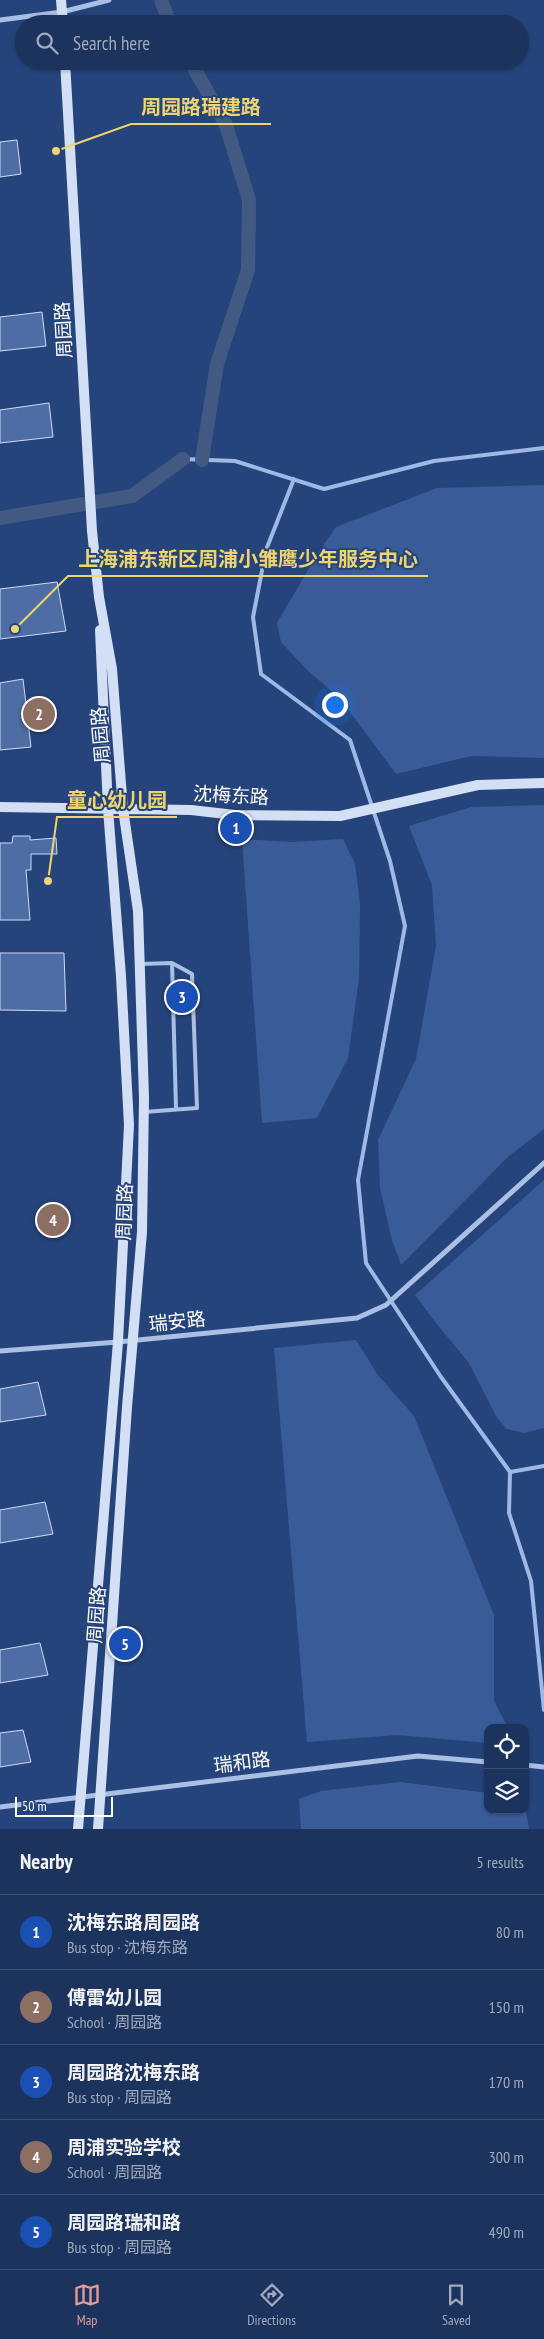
<!DOCTYPE html>
<html lang="en">
<head>
<meta charset="utf-8">
<style>
	:root { --surface:#1c335d; --page:#253b63; --text:#f1f3f6; --muted:#a0aabc; --line:#3a4e72; --accent:#e69b98 }
	body { margin:0; font-family:"PT Sans Narrow","Noto Sans SC",sans-serif; background:var(--page); color:var(--text) }
	.controls { position:absolute; right:15px; bottom:15px; display:grid; overflow:hidden; border-radius:10px; box-shadow:0 1px 4px #0004 }
	.controls button { width:45px; height:45px; display:grid; place-items:center; padding:0; border:0; border-bottom:1px solid var(--line); background:var(--surface); color:var(--text); font:25px sans-serif }
	.scale { position:absolute; left:15px; bottom:12px; width:98px; box-sizing:border-box; padding-left:5px; border:2px solid #fff; border-top:0; font-size:14px; line-height:18px; white-space:nowrap; color:#fff; -webkit-text-stroke:4px #26447c; paint-order:stroke }
	.you { position:absolute; left:334px; top:704px; width:18px; height:18px; margin:-12px; border:4px solid #fff; border-radius:50%; background:#1a73e8; box-shadow:0 0 0 8px #1a73e833 }
	.badge { display:grid; place-items:center; width:32px; height:32px; border-radius:50%; background:var(--accent); color:#fff; font-size:16px; font-weight:700 }
	.pin { position:absolute; translate:-50% -50%; border:2px solid #fff; box-shadow:0 1px 5px #0006 }
	.list { margin:0; padding:0; list-style:none }
	h2 { display:flex; justify-content:space-between; align-items:center; height:65px; margin:0; padding:0 20px; font-size:21px }
	h2 small { font-size:16px; font-weight:400; color:var(--muted) }
	.list li { display:grid; grid-template-columns:32px 1fr auto; gap:15px; align-items:center; box-sizing:border-box; height:75px; padding:0 20px; border-top:1px solid var(--line) }
	.list b { display:block; font-size:19px; white-space:nowrap }
	.list p { margin:0; font-size:16px; white-space:nowrap; color:var(--muted) }
	.list em { font-size:16px; font-style:normal; color:var(--muted) }
	.icon { flex:none; width:28px; height:28px; fill:none; stroke:currentColor; stroke-width:2; stroke-linecap:round; stroke-linejoin:round }
	.map { position:relative; flex:none; width:544px; height:1829px; overflow:hidden }
	.search { position:absolute; background:var(--surface); box-shadow:0 1px 4px #0004; left:15px; right:15px; top:15px; height:55px; display:flex; align-items:center; gap:12px; box-sizing:border-box; padding:0 18px; border-radius:28px; color:var(--muted); font-size:19px }
	.sheet { height:440px; background:var(--surface) }
	nav { display:flex; justify-content:space-around; align-items:center; box-sizing:border-box; height:70px; border-top:1px solid var(--line); background:var(--surface); font-size:14px; color:var(--muted) }
	nav a { display:grid; justify-items:center; gap:2px }
	nav .on { color:var(--accent) }
	.map>svg:first-child { display:block }
	.green { fill:#395c99 }
	.lines { fill:none; stroke-linecap:round; stroke-linejoin:round }
	.stream { stroke:#9eb9e5; stroke-width:4 }
	.canal { stroke:#425981; stroke-width:14 }
	.building { fill:#4e6da4; stroke:#cddbf4 }
	.lane { stroke:#aabfe4; stroke-width:4 }
	.street { stroke:#aabfe4; stroke-width:5 }
	.secondary { stroke:#d3dff4; stroke-width:10 }
	.labels { text-anchor:middle; dominant-baseline:central; stroke-width:4; stroke-linejoin:round; paint-order:stroke }
	.street-label { font-size:19px; fill:#fff; stroke:#26447c }
	.leader { fill:none; stroke:#eed46f; stroke-width:2 }
	.callout-dot { fill:#eed46f; stroke:#26447c; stroke-width:2 }
	.callout-label { font-size:20px; text-anchor:middle; font-weight:bold; fill:#eed46f; stroke:#26447c; stroke-width:4; stroke-linejoin:round; paint-order:stroke }
</style>
</head>
<body>
<div class="map">
<svg width="544" height="1829" viewBox="0 0 544 1829">
	<rect width="100%" height="100%" fill="#26447c"/>
	<path class="green" d="M544,485V758L471,756L396,774L339,697L308,671L281,642L277,623L318,553L336,527L437,488Z
		M544,805V1129L509,1156L401,1265L392,1240L380,1188L378,1140L416,1059L436,946L432,885L409,826L471,807Z
		M242,839L292,842L343,839L355,864L360,904L359,978L348,1058L317,1118L262,1123Z
		M544,1180V1428L524,1433L507,1429L497,1418L469,1363L436,1323L415,1295Z
		M356,1340L377,1374L414,1416L494,1615V1701L508,1728H488V1743L397,1735L307,1742L274,1348Z
		M400,1782L488,1793V1810H525V1806L529,1829H301L299,1799L321,1791Z"/>
	<g class="lines">
		<path class="stream" d="M183,459L235,461L324,489L434,461L544,448
			M294,479L266,550L253,617L261,674L350,740L390,861L405,926L358,1180L366,1263L441,1377L510,1472L509,1513L531,1581L544,1710
			M510,1472L544,1466"/>
		<path class="canal" d="M161,0L170,24
			M190,61L226,125L249,200L248,270L217,364L202,460
			M0,518L132,496L183,459"/>
	</g>
	<path class="building" d="M17,140L21,174L0,177V142Z
		M42,312L46,346L0,351V317Z
		M49,403L53,437L0,443V410Z
		M57,582L66,631L0,639V589Z
		M23,679L31,747L0,750V683Z
		M13,836H30V840L56,838L57,854H31V870H26L30,920H0V843H12Z
		M0,953H64L66,1011L0,1010Z
		M38,1382L46,1415L0,1422V1389Z
		M45,1502L53,1534L0,1543V1510Z
		M40,1643L48,1675L0,1683V1650Z
		M23,1730L31,1762L0,1767V1733Z"/>
	<g class="lines">
		<path class="lane" d="M172,963L176,1108
			M140,964L172,963L192,974L197,1108L144,1112"/>
		<path class="street" d="M0,20L62,12L109,0
			M0,1351L118,1342L357,1318L386,1305L544,1163
			M525,1765L544,1767
			M0,1807L418,1756L488,1762"/>
		<path class="secondary" d="M61,0L63,24
			M65,61L92,531L99,597L112,669L123,809L138,911L144,1098L142,1232L127,1407L98,1829
			M0,807L191,810L235,815L340,816L478,785L544,783
			M78,1829L118,1342L129,1125L121,976L108,809L100,630"/>
	</g>
	<g class="labels">
		<g class="street-label">
			<text transform="translate(63 330) rotate(-93)">周园路</text>
			<text transform="translate(100 735) rotate(-95)">周园路</text>
			<text transform="translate(231 795) rotate(3)">沈梅东路</text>
			<text transform="translate(124 1212) rotate(-88)">周园路</text>
			<text transform="translate(177 1321) rotate(-6)">瑞安路</text>
			<text transform="translate(96 1615) rotate(-86)">周园路</text>
			<text transform="translate(242 1762) rotate(-7)">瑞和路</text>
		</g>
	</g>
	<path class="leader" d="M56 151L131 124H271M15 629L68 576H428M48 881L57 817H177"/>
	<g class="callout-dot">
		<circle cx="56" cy="151" r="5"/>
		<circle cx="15" cy="629" r="5"/>
		<circle cx="48" cy="881" r="5"/>
	</g>
	<g class="callout-label">
		<text x="201" y="114">周园路瑞建路</text>
		<text x="248" y="566">上海浦东新区周浦小雏鹰少年服务中心</text>
		<text x="117" y="807">童心幼儿园</text>
	</g>
</svg>
<div class="controls">
<button><svg class="icon" aria-label="locate" viewBox="0 0 24 24"><circle cx="12" cy="12" r="6"/><path d="M12 2v4M12 18v4M2 12h4M18 12h4"/></svg></button>
<button><svg class="icon" aria-label="layers" viewBox="0 0 24 24"><path d="M12 4l9 5-9 5-9-5zM3 14l9 5 9-5"/></svg></button>
</div>
<div class="scale">50 m</div>
<div class="you"></div>
<div class="pin badge" style="left:236px;top:828px;background:#1a4fb4">1</div>
<div class="pin badge" style="left:39px;top:714px;background:#8d6e63">2</div>
<div class="pin badge" style="left:182px;top:997px;background:#1a4fb4">3</div>
<div class="pin badge" style="left:53px;top:1220px;background:#8d6e63">4</div>
<div class="pin badge" style="left:125px;top:1644px;background:#1a4fb4">5</div>
<div class="search"><svg class="icon" aria-label="search" viewBox="0 0 24 24"><circle cx="10" cy="10" r="6"/><path d="M15 15l6 6"/></svg>Search here</div>
</div>
<section class="sheet">
<h2>Nearby<small>5 results</small></h2>
<ul class="list">
<li><span class="badge" style="background:#1a4fb4">1</span><div><b>沈梅东路周园路</b><p>Bus stop · 沈梅东路</p></div><em>80 m</em></li>
<li><span class="badge" style="background:#8d6e63">2</span><div><b>傅雷幼儿园</b><p>School · 周园路</p></div><em>150 m</em></li>
<li><span class="badge" style="background:#1a4fb4">3</span><div><b>周园路沈梅东路</b><p>Bus stop · 周园路</p></div><em>170 m</em></li>
<li><span class="badge" style="background:#8d6e63">4</span><div><b>周浦实验学校</b><p>School · 周园路</p></div><em>300 m</em></li>
<li><span class="badge" style="background:#1a4fb4">5</span><div><b>周园路瑞和路</b><p>Bus stop · 周园路</p></div><em>490 m</em></li>
</ul>
</section>
<nav>
<a class="on"><svg class="icon" aria-label="map" viewBox="0 0 24 24"><path d="M3 6l6-2 6 2 6-2v14l-6 2-6-2-6 2zM9 4v14M15 6v14"/></svg>Map</a>
<a><svg class="icon" aria-label="directions" viewBox="0 0 24 24"><path d="M12 3l9 9-9 9-9-9zM9 14v-3h6M13 9l2 2-2 2"/></svg>Directions</a>
<a><svg class="icon" aria-label="saved" viewBox="0 0 24 24"><path d="M7 4h10v16l-5-4-5 4z"/></svg>Saved</a>
</nav>
</body>
</html>
